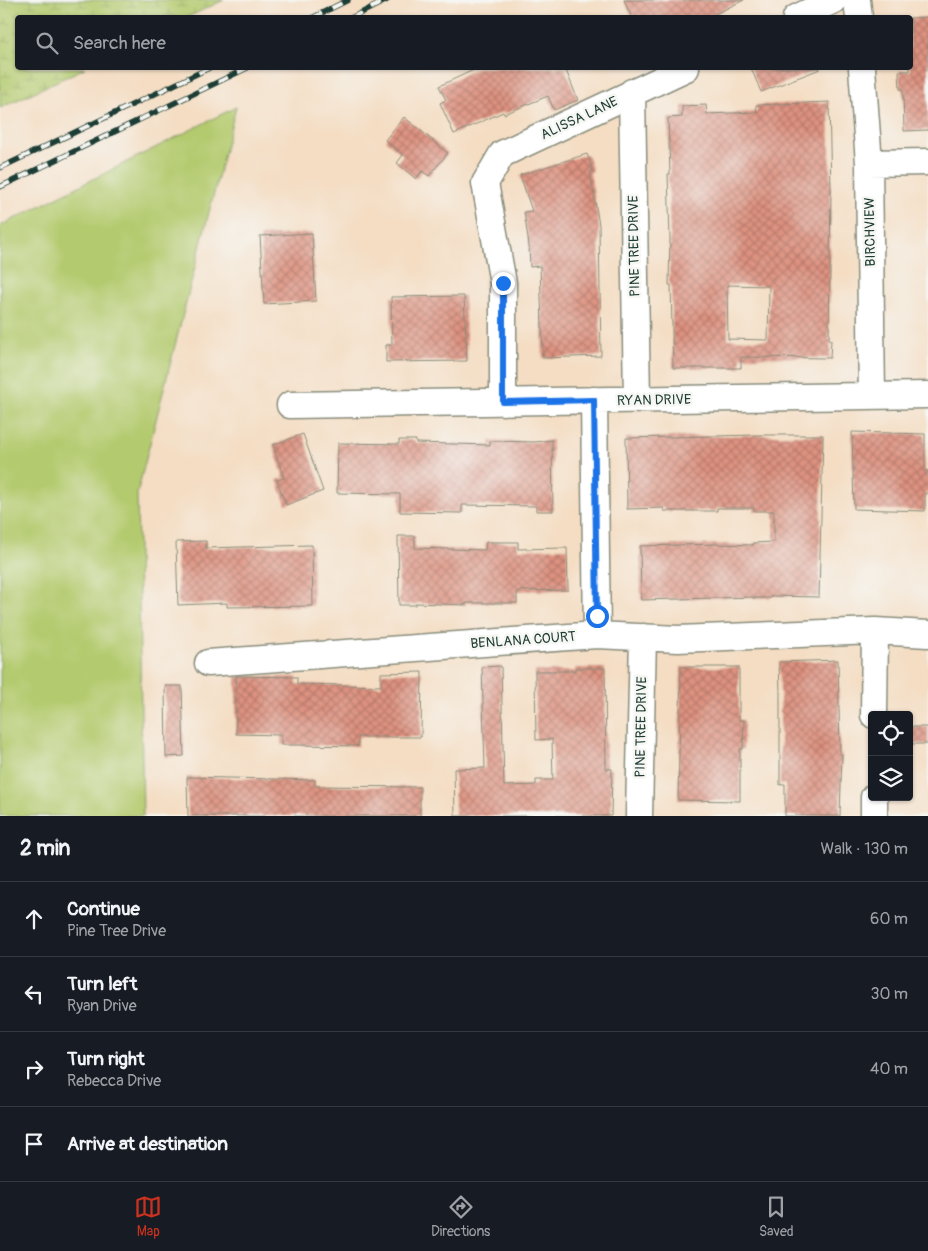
<!DOCTYPE html>
<html lang="en">
<head>
<meta charset="utf-8">
<style>
	:root { --surface:#171b24; --page:#20242c; --text:#f1f3f6; --muted:#9ea1a6; --line:#363941; --accent:#c8321e }
	body { margin:0; font-family:Pangolin,sans-serif; background:var(--page); color:var(--text) }
	.controls { position:absolute; right:15px; bottom:15px; display:grid; overflow:hidden; border-radius:5px; box-shadow:0 1px 4px #0004 }
	.controls button { width:45px; height:45px; display:grid; place-items:center; padding:0; border:0; border-bottom:1px solid var(--line); background:var(--surface); color:var(--text); font:25px sans-serif }
	.stop { position:absolute; width:15px; height:15px; margin:-11px; border:4px solid #1a73e8; border-radius:50%; background:#fff }
	.stop.end { background:#1a73e8; border-color:#fff; box-shadow:0 1px 5px #0008 }
	.list { margin:0; padding:0; list-style:none }
	h2 { display:flex; justify-content:space-between; align-items:center; height:65px; margin:0; padding:0 20px; font-size:21px }
	h2 small { font-size:16px; font-weight:400; color:var(--muted) }
	.list li { display:grid; grid-template-columns:32px 1fr auto; gap:15px; align-items:center; box-sizing:border-box; height:75px; padding:0 20px; border-top:1px solid var(--line) }
	.list b { display:block; font-size:19px; white-space:nowrap }
	.list p { margin:0; font-size:16px; white-space:nowrap; color:var(--muted) }
	.list em { font-size:16px; font-style:normal; color:var(--muted) }
	.icon { flex:none; width:28px; height:28px; fill:none; stroke:currentColor; stroke-width:2; stroke-linecap:round; stroke-linejoin:round }
	.map { position:relative; flex:none; width:928px; height:816px; overflow:hidden }
	.search { position:absolute; background:var(--surface); box-shadow:0 1px 4px #0004; left:15px; right:15px; top:15px; height:55px; display:flex; align-items:center; gap:12px; box-sizing:border-box; padding:0 18px; border-radius:5px; color:var(--muted); font-size:19px }
	.sheet { height:365px; background:var(--surface) }
	nav { display:flex; justify-content:space-around; align-items:center; box-sizing:border-box; height:70px; border-top:1px solid var(--line); background:var(--surface); font-size:14px; color:var(--muted) }
	nav a { display:grid; justify-items:center; gap:2px }
	nav .on { color:var(--accent) }
	.map>svg:first-child { display:block }
	.grass { fill:#b4ca6e; stroke:#6a8451 }
	.wetland { fill:url(#wetland-marsh); stroke:#6a8451 }
	.building { fill:url(#building-cross-hatch); fill-rule:evenodd }
	.lines { fill:none; stroke-linecap:round; stroke-linejoin:round }
	.minor-casing { stroke:#8a8d7c; stroke-width:29 }
	.minor { stroke:#fff; stroke-width:26 }
	.rail-casing { stroke:#1f3d34; stroke-width:5.5 }
	.rail { stroke:#f6f6f2; stroke-width:4; stroke-dasharray:11; stroke-linecap:butt }
	.route { stroke:#1a73e8; stroke-width:6 }
	.labels { text-anchor:middle; dominant-baseline:central; stroke-width:5; stroke-linejoin:round; paint-order:stroke }
	.street-label { font-size:14px; fill:#1f3d34; stroke:#f6f6f2 }
</style>
</head>
<body>
<div class="map">
<svg width="928" height="816" viewBox="0 0 928 816">
	<defs>
		<pattern id="wetland-marsh" width="20" height="14" patternUnits="userSpaceOnUse" patternTransform="scale(1.25)"><rect width="20" height="14" fill="#b4ca6e"/><path d="M1 5h8M5 5V1M11 12h8M15 12V8" fill="none" stroke="#9aae60"/></pattern>
		<pattern id="building-cross-hatch" width="8" height="8" patternUnits="userSpaceOnUse" patternTransform="scale(1.25)"><rect width="8" height="8" fill="#de9280"/><path d="M0 0l8 8M0 8l8-8" fill="none" stroke="#b3786a"/></pattern>
	</defs>
	<rect width="100%" height="100%" fill="#f6f6f2"/>
	<filter id="ink" filterUnits="userSpaceOnUse"><feTurbulence type="fractalNoise" baseFrequency=".02" numOctaves="2"/><feDisplacementMap in="SourceGraphic" scale="10" xChannelSelector="R" yChannelSelector="G"/><feConvolveMatrix kernelMatrix="1 2 1 2 8 2 1 2 1" color-interpolation-filters="sRGB"/></filter>
	<filter id="wash" filterUnits="userSpaceOnUse"><feTurbulence type="fractalNoise" baseFrequency=".0096" numOctaves="4" result="noise"/><feDisplacementMap in="SourceGraphic" scale="20" xChannelSelector="R" yChannelSelector="G"/><feGaussianBlur stdDeviation="1.12" result="paint"/><feColorMatrix in="noise" values="0 0 0 0 0 0 0 0 0 0 0 0 0 0 0 0 0 1.4 0 .05"/><feComposite in="paint" operator="in"/></filter>
	<g filter="url(#wash)">
		<rect width="100%" height="100%" fill="#f4ddc3"/>
		<path class="grass" d="M236,107L137,494L143,816H0V226Z"/>
		<path class="wetland" d="M0,0H224L188,17L18,18V68H85L0,108Z"/>
		<g id="blocks">
			<path class="building" d="M624,0H744L707,18H632Z
				M928,17V130L904,131L903,89H900L899,71H910V18Z
				M478,68H565L578,100L554,110L548,96L504,114L503,112L454,134L440,103L446,100L439,86Z
				M751,68H819L820,69L761,92Z
				M829,102L831,190L829,340H831L830,358L741,357V368H673L671,285H669L670,238L668,174H670L668,118L682,117V106L706,105L707,114L757,112L756,105ZM727,285L769,286L768,340L728,339Z
				M404,117L448,153L429,176L422,171L416,179L397,163L403,155L385,140Z
				M587,154L593,171L590,172L599,225L601,356L543,358L540,266L530,267L529,245L524,212L532,211L520,175Z
				M312,233L316,301L264,304L260,236Z
				M464,296L467,361L386,362V345H392L391,297Z
				M852,432L925,434V471H928V493H925V511L854,509Z
				M303,434L323,491L286,505L277,480L284,478L273,445Z
				M757,435H823L819,597L771,596V598H753V597L641,600L640,546L718,544L753,545V543L774,542V511H754V508H717V511H664V508L627,509L626,438Z
				M399,440H416V443L490,445V441L535,442L552,440L553,511H536V506L462,505V513L400,512V494L337,493L338,443L399,444Z
				M398,536H415V548L485,550L486,542H518V549L567,548L568,590L517,591V603H466V605L416,603V605H399Z
				M206,541V548L312,545L313,606L227,607V603L178,605L176,542Z
				M838,660L840,754H842L840,816H785V784L780,785V692L779,662Z
				M501,666L504,786L536,785V780H553L552,739L536,740L535,671H575V668H605L606,769H612L611,816H455L454,769L485,768L482,667Z
				M681,667H739V720H744L743,749H740V801L678,800Z
				M422,672L421,737H358V746L299,745H281V735L236,734V676L297,677V684L381,686V673Z
				M165,686H182L184,756L166,757Z
				M910,727H928V744H909Z
				M187,777L315,780V786L420,787V816H188Z"/>
		</g>
	</g>
	<g filter="url(#ink)">
		<use href="#blocks" fill-opacity="0" stroke="#8a8d7c" stroke-width="1"/>
		<g class="lines">
			<g class="minor-casing">
				<path id="minor" d="M857,0L859,18
					M796,18L834,0
					M862,68L869,163L872,396
					M632,92L637,400
					M869,163L928,162
					M594,400L597,635
					M503,402V283L485,183L502,154L686,68
					M290,405L928,395
					M208,663L597,635L678,639L875,631L928,634
					M874,715L875,631
					M639,816L643,637
					M874,816V797"/>
			</g>
			<use href="#minor" class="minor"/>
			<g class="rail-casing">
				<path id="rail" d="M312,18L348,0
					M351,18L387,0
					M0,168L209,68
					M0,187L247,68"/>
			</g>
			<use href="#rail" class="rail"/>
		</g>
	</g>
	<g class="lines" filter="url(#ink)">
		<path class="route" d="M503,283V402L594,400L597,616"/>
	</g>
	<g class="labels">
		<g class="street-label">
			<text transform="translate(579 118) rotate(-25)">ALISSA LANE</text>
			<text transform="translate(870 232) rotate(-91)">BIRCHVIEW</text>
			<text transform="translate(634 246) rotate(-91)">PINE TREE DRIVE</text>
			<text transform="translate(654 400) rotate(-1)">RYAN DRIVE</text>
			<text transform="translate(523 640) rotate(-4)">BENLANA COURT</text>
			<text transform="translate(641 727) rotate(-89)">PINE TREE DRIVE</text>
		</g>
	</g>
</svg>
<div class="controls">
<button><svg class="icon" aria-label="locate" viewBox="0 0 24 24"><circle cx="12" cy="12" r="6"/><path d="M12 2v4M12 18v4M2 12h4M18 12h4"/></svg></button>
<button><svg class="icon" aria-label="layers" viewBox="0 0 24 24"><path d="M12 4l9 5-9 5-9-5zM3 14l9 5 9-5"/></svg></button>
</div>
<div class="stop" style="left:597px;top:616px"></div>
<div class="stop end" style="left:503px;top:283px"></div>
<div class="search"><svg class="icon" aria-label="search" viewBox="0 0 24 24"><circle cx="10" cy="10" r="6"/><path d="M15 15l6 6"/></svg>Search here</div>
</div>
<section class="sheet">
<h2>2 min<small>Walk · 130 m</small></h2>
<ul class="list">
<li><svg class="icon" aria-label="ahead" viewBox="0 0 24 24"><path d="M12 20V5M6 11l6-6 6 6"/></svg><div><b>Continue</b><p>Pine Tree Drive</p></div><em>60 m</em></li>
<li><svg class="icon" aria-label="left" viewBox="0 0 24 24"><path d="M17 20v-9H6M10 6l-5 5 5 5"/></svg><div><b>Turn left</b><p>Ryan Drive</p></div><em>30 m</em></li>
<li><svg class="icon" aria-label="right" viewBox="0 0 24 24"><path d="M7 20v-9h11M14 6l5 5-5 5"/></svg><div><b>Turn right</b><p>Rebecca Drive</p></div><em>40 m</em></li>
<li><svg class="icon" aria-label="arrive" viewBox="0 0 24 24"><path d="M6 21V4h12l-3 4 3 4H6"/></svg><div><b>Arrive at destination</b></div></li>
</ul>
</section>
<nav>
<a class="on"><svg class="icon" aria-label="map" viewBox="0 0 24 24"><path d="M3 6l6-2 6 2 6-2v14l-6 2-6-2-6 2zM9 4v14M15 6v14"/></svg>Map</a>
<a><svg class="icon" aria-label="directions" viewBox="0 0 24 24"><path d="M12 3l9 9-9 9-9-9zM9 14v-3h6M13 9l2 2-2 2"/></svg>Directions</a>
<a><svg class="icon" aria-label="saved" viewBox="0 0 24 24"><path d="M7 4h10v16l-5-4-5 4z"/></svg>Saved</a>
</nav>
</body>
</html>
